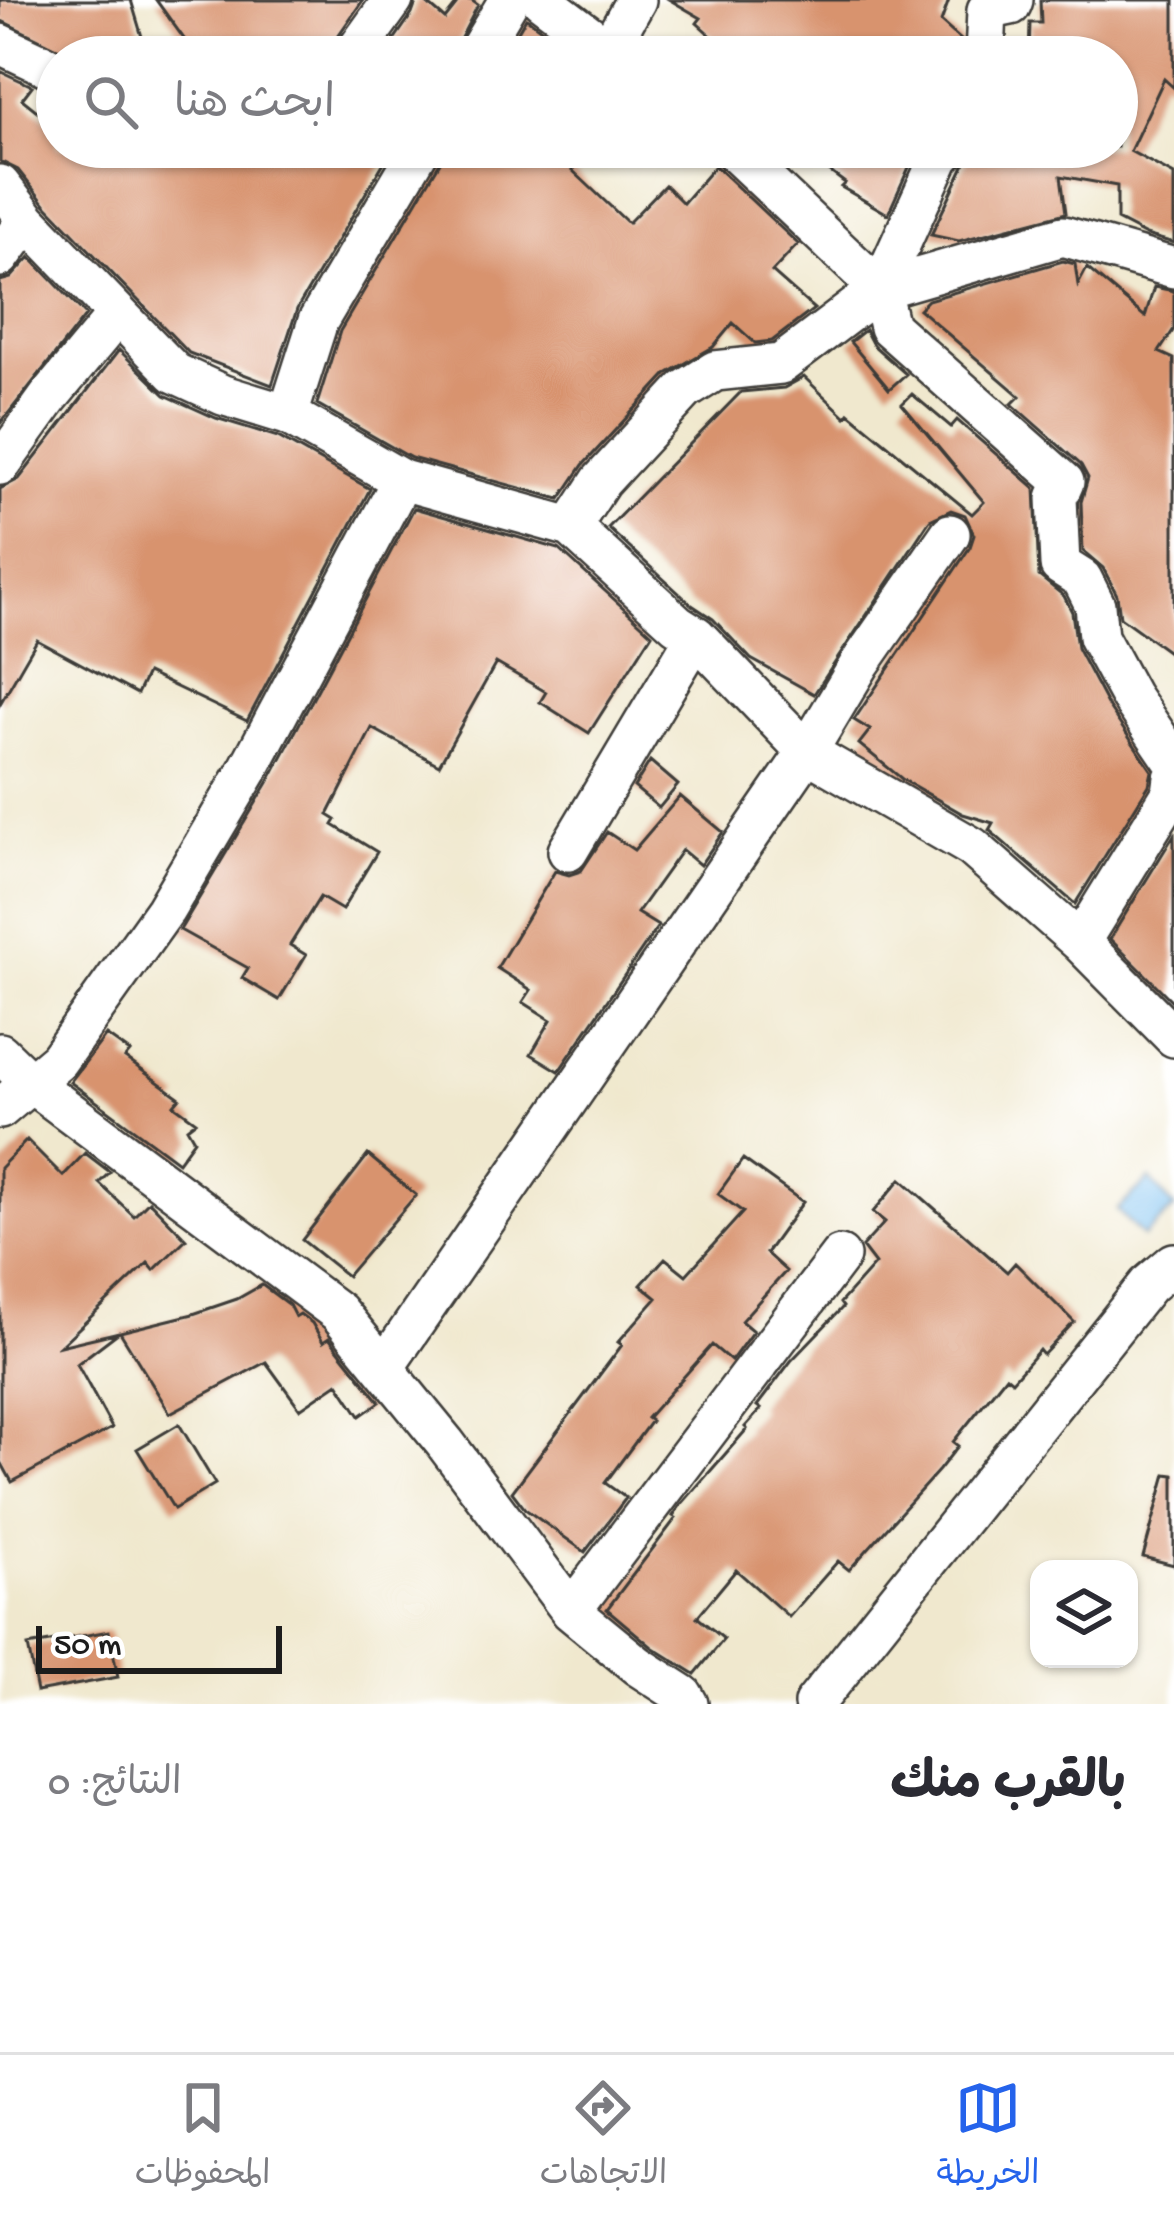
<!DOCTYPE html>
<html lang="ar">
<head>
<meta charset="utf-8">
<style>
	:root { --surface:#fff; --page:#f7f7f7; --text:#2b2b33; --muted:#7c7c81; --line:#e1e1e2; --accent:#2563eb }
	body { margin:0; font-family:"Gochi Hand","Playpen Sans Arabic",sans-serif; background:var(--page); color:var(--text); direction:rtl }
	.controls { position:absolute; right:36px; bottom:36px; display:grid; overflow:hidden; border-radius:24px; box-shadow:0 3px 9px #0004 }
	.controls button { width:108px; height:108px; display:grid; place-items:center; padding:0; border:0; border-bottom:3px solid var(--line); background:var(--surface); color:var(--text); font:60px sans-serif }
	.scale { position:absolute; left:36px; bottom:30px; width:246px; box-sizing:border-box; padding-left:12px; border:6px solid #1c1c1c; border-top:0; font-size:33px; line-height:42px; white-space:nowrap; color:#1c1c1c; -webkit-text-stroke:9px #fff; paint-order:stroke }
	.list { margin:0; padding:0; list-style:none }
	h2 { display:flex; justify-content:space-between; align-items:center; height:156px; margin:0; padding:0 48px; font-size:51px }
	h2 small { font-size:39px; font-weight:400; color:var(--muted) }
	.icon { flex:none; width:66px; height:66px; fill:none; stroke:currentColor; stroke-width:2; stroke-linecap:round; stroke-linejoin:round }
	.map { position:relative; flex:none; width:1174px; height:1704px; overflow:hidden; direction:ltr }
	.search { position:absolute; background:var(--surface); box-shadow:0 3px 9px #0004; left:36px; right:36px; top:36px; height:132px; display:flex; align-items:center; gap:30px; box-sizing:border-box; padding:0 42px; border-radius:66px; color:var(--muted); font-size:45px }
	.sheet { height:348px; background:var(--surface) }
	nav { display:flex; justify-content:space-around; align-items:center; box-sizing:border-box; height:168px; border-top:3px solid var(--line); background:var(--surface); font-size:33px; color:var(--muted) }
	nav a { display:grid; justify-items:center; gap:6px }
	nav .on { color:var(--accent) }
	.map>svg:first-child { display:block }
	.water { fill:#79bff0; stroke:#4a6e86; stroke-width:3 }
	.building { fill:#d8936e }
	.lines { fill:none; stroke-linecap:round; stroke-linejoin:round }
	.minor-casing { stroke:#3c3b37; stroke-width:44 }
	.minor { stroke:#fff; stroke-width:39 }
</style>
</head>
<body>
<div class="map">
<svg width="1174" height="1704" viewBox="0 0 1174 1704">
	<rect width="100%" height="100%" fill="#fff"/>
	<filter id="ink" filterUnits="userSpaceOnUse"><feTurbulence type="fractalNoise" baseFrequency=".00833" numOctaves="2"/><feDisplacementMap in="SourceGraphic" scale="24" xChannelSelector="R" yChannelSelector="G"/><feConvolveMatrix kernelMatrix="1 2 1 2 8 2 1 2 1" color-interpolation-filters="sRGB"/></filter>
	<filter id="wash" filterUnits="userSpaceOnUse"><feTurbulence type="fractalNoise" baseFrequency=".004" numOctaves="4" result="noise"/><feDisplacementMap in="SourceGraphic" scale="48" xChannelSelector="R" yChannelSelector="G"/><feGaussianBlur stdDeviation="2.7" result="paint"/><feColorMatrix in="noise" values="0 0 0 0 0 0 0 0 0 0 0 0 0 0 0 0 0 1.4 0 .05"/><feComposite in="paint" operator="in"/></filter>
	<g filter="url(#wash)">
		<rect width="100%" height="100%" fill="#f0e8ce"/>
		<path class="water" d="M1150,1179L1174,1208L1143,1237L1117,1210Z"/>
		<g id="blocks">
			<path class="building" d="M0,0H131L148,57H76L0,20Z
				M156,0H363L333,43L328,57H244L233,43L197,57Z
				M417,0H423L445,19L460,0H471L478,5L451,57H382L412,14Z
				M670,0H949L941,22L962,41L961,57H735L697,23L701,18Z
				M1040,0H1174V88L1164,79L1130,151L1174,175V243L1146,235L1117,220V186L1061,176L1066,213L959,241L931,235L973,147H1117V114L1127,93L1117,88V57H1029L1030,23H1041Z
				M526,18L528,19L578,57H524L510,45Z
				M0,71L32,86L22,99L57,127V147H393L297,309L272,385L189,353L45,204L18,170L0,161Z
				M445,147H592L572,170L628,223L665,185L683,203L715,166L798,244L772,272L814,309L772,341L755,343L733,323L713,347L667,374L583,465L560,499L411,458L317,404L340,331L442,159Z
				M812,147H918L888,214L841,187L845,183L825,168L830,162Z
				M30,257L86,315L0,424V281L11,278Z
				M1063,261L1075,264L1078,285L1087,268L1145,317L1154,287L1174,291V329L1159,352L1174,359V656L1120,617L1117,595L1103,568L1083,551L1081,502L1088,478L1081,465L1012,404L1020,396L919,309L928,300Z
				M865,330L873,345L906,374L889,389L850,342Z
				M119,350L165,395L216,418L278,437L370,489L247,721L147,673L137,694L37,640L0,704V489L19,479Z
				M804,377L846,417L849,413L972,514L984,502L902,404L912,394L951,427L957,420L1035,488L1039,576L1064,596L1072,612L1077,648L1109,708L1152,771L1149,785L1075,904L989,830L993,823L963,814L902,779L859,744L870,730L854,720L970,547L974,535L965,515L951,510L930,520L814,694L751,659L713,619L692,605L608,528L741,392L784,388Z
				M414,508L559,549L652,634L589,733L540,702L546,692L496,663L439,765L372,728L328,815L336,820L333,825L377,852L342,910L320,897L290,945L306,955L279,1000L242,978L248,968L180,930L269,781Z
				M650,761L678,785L659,808L634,787Z
				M680,796L723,832L700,865L682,850L637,913L658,926L559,1071L531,1054L551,1020L523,1002L531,990L497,968L555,871L569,875L581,871L607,832L634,850Z
				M1174,835V1003L1110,939Z
				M106,1035L130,1052L125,1058L180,1098L174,1105L196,1121L187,1128L194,1140L178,1162L70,1082Z
				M27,1140L63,1176L85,1153L110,1172L99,1183L134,1216L149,1201L186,1239L154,1270L148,1263L60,1346L119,1332L77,1364L112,1428L12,1482L0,1460V1168Z
				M368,1155L416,1195L347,1276L302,1240Z
				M743,1159L803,1202L766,1253L786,1271L741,1321L753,1331L731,1361L712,1345L647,1418L651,1421L605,1483L626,1498L585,1552L525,1509L512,1492L622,1345L618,1342L657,1298L641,1285L665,1258L686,1275L743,1212L718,1194Z
				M901,1179L1007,1272L1015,1263L1074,1322L1043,1355L1039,1350L1012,1381L1006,1376L953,1442L958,1446L939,1470L849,1570L838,1561L789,1617L736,1570L697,1617L724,1639L695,1674L652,1647L607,1609L676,1518L673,1516L680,1506L747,1429L745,1427L761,1409L757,1406L791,1361L843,1307L840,1303L875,1264L862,1247L885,1222L873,1212Z
				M262,1285L289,1305L295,1317L300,1314L312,1323L323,1342L329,1338L380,1402L360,1416L338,1383L300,1409L266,1362L170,1413L120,1332L193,1314L237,1299Z
				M179,1424L215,1484L174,1509L137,1449Z
				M1166,1474L1174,1475V1565L1143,1557Z
				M109,1631L118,1677L37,1692L28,1646Z"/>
		</g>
	</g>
	<g filter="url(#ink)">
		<use href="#blocks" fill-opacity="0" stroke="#3c3b37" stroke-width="3"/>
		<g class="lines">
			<g class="minor-casing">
				<path id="minor" d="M542,0L618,57
					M0,44L57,71
					M608,50L636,0
					M352,57L393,0
					M475,57L509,0
					M985,57L987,10L1011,5L1013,0
					M730,147L880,289L889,327L1064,482L1057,498L1060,565L1082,579L1095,605L1098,637L1130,696L1174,761
					M0,185L27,220L175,373L223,395L288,415L402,480L248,770L165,910L58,1060L0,1109
					M0,257L27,220
					M880,289L940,157L950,147
					M288,415L318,321L421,147
					M0,465L49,397L118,314
					M402,480L571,527L677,624L696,636L807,752L972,847L1080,942L1174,1037
					M571,527L601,481L685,390L715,371L781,364L880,289L1063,236L1174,268
					M568,851L696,636
					M1080,942L1172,793L1174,778
					M0,1053L31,1083L338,1312L445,1443L571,1611L638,1666L683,1695L688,1704
					M385,1366L807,752L861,662L950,534
					M571,1611L840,1256
					M814,1704L1148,1285L1174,1263"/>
			</g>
			<use href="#minor" class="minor"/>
		</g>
	</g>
</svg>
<div class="controls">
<button><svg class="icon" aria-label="layers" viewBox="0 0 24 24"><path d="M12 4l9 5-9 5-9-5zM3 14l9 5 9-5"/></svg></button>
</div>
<div class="scale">50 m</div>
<div class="search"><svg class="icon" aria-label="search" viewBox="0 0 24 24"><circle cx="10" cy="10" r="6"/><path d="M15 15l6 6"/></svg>ابحث هنا</div>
</div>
<section class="sheet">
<h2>بالقرب منك<small>النتائج: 0</small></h2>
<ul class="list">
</ul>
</section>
<nav>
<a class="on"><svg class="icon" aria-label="map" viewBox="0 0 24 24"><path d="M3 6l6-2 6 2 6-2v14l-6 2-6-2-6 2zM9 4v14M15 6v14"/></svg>الخريطة</a>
<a><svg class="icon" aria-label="directions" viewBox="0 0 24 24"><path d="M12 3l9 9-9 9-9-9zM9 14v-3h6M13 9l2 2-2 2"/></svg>الاتجاهات</a>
<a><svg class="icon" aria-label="saved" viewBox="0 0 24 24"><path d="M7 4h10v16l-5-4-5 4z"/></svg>المحفوظات</a>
</nav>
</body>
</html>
